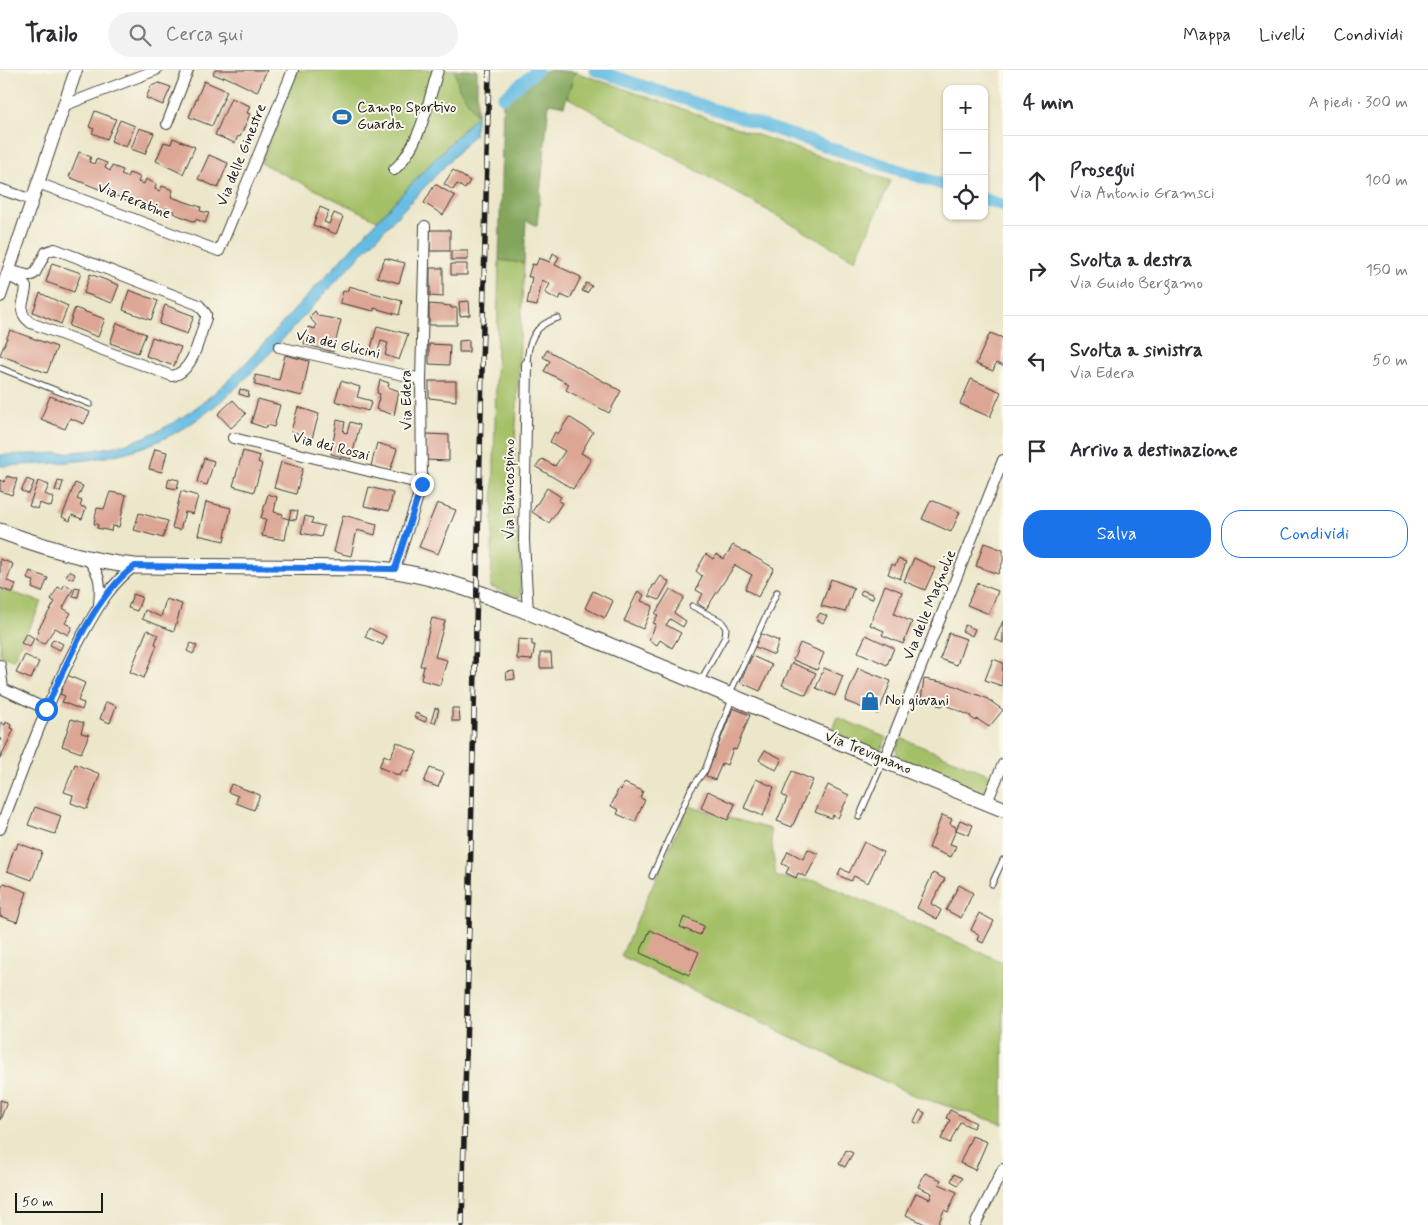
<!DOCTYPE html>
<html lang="it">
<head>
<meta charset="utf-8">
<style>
	:root { --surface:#fff; --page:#f2f2f3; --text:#2b2b33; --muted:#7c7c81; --line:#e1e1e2; --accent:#1a73e8 }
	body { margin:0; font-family:Mynerve,sans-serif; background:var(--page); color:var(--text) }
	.controls { position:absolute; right:15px; top:15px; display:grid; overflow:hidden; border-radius:10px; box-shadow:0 1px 4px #0004 }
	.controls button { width:45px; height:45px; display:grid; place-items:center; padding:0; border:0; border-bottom:1px solid var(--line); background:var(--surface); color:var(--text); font:25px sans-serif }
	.scale { position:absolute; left:15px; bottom:12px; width:88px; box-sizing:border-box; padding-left:5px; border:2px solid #1c1c1c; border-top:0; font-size:14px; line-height:18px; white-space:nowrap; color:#1c1c1c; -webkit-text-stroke:4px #fbf7ec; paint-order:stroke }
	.stop { position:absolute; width:15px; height:15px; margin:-11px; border:4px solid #1a73e8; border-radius:50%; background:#fff }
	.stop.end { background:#1a73e8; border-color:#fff; box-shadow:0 1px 5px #0008 }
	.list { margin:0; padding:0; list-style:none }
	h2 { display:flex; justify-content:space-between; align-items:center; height:65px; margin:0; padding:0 20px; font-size:21px }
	h2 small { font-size:16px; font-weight:400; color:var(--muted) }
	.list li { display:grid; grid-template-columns:32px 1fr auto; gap:15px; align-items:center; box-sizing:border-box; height:90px; padding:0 20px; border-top:1px solid var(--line) }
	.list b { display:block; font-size:19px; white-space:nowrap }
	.list p { margin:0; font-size:16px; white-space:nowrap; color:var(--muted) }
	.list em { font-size:16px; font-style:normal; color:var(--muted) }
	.actions { display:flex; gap:10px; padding:15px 20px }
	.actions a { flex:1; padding:11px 0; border:1px solid var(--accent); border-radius:20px; text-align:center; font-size:18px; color:var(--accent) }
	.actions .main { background:var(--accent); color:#fff }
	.icon { flex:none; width:28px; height:28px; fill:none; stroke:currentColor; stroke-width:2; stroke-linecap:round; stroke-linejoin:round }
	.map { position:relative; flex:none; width:1003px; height:1155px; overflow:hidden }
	header { display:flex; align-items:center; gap:30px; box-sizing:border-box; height:70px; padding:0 25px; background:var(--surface); border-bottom:1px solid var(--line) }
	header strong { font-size:24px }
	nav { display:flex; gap:28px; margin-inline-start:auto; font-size:18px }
	.search { width:350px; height:45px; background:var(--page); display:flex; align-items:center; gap:12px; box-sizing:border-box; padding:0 18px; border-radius:28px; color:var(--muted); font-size:19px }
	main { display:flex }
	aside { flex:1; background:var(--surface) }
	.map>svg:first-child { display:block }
	.green { fill:#a4c066; stroke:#606e41 }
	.forest { fill:#83a65b; stroke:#50613c }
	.water { fill:#65bce2; stroke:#406c7f }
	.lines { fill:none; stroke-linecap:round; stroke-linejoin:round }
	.canal { stroke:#65bce2; stroke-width:12 }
	.building { fill:#dda694 }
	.service-casing { stroke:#3b3a36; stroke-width:7 }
	.minor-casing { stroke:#3b3a36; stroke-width:12 }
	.tertiary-casing { stroke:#3b3a36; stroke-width:14 }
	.secondary-casing { stroke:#3b3a36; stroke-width:17 }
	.service { stroke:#fff; stroke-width:5 }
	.minor { stroke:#fff; stroke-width:10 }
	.tertiary { stroke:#fff; stroke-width:12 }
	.secondary { stroke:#fff; stroke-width:15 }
	.rail-casing { stroke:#1c1c1c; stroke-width:5.5 }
	.rail { stroke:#fbf7ec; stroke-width:4; stroke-dasharray:11; stroke-linecap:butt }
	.route { stroke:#1a73e8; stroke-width:6 }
	.labels { text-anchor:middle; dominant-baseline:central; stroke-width:4; stroke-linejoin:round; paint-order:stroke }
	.poi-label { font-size:15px; fill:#1c1c1c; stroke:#fbf7ec; text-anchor:start }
	.street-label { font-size:15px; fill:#1c1c1c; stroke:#fbf7ec }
</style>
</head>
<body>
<header>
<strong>Trailo</strong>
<div class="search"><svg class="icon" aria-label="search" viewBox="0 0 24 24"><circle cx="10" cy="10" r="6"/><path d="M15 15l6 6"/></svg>Cerca qui</div>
<nav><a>Mappa</a><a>Livelli</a><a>Condividi</a></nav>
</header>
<main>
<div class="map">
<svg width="1003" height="1155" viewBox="0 0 1003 1155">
	<rect width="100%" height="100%" fill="#fbf7ec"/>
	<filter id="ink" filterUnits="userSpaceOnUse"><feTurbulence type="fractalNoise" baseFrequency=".02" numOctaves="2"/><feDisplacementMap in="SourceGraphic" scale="10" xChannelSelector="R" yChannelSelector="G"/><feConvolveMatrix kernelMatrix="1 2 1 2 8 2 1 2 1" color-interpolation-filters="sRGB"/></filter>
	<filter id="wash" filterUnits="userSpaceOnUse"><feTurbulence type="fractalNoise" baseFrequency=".0096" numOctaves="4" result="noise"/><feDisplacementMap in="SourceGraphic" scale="20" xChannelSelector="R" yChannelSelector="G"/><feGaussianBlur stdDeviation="1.12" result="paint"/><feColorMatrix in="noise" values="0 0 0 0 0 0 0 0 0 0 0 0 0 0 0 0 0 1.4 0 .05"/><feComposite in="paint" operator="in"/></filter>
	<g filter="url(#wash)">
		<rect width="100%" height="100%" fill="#ece7ca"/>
		<path class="green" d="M296,0H455L459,18L477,45L377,150L261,93Z
			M575,2L891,111L855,190L567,27Z
			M499,190L524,193L512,435L520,477L521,528L491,517Z
			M0,519L42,532L13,590L0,585Z
			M837,647L887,668L879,683L831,662Z
			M901,668L993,706L988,718L979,724L899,690L896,680Z
			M688,736L770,759L776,807L818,811L1003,892V1054L913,1025L621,886Z"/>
		<path class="forest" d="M455,0H477V45L459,18Z
			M547,0L575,2L564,36L549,33L537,156L526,150L524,193L499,190L503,31L534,5Z"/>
		<path class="water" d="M477,45L474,65C420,122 366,179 313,236C268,284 225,340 163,369C111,393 56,393 0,396V385C47,383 98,385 142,368C213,340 258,278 309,224C365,164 420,104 477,45Z"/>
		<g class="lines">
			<path class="canal" d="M595,0L947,116
				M503,28L537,0
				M984,129L1003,135"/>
		</g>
		<g id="blocks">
			<path class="building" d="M215,0H267L257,22L224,6L223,8L213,4Z
				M204,11L227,21L212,56L189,47Z
				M159,13L171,17L163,35L146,28L151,16Z
				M231,28L250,36L247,43L250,44L240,67L238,66L235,73L215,65Z
				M95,41L116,49L107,69L92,63L94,59L89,57Z
				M120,50L135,56L126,77L111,71Z
				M139,58L154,63L145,84L131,79Z
				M173,68L195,77L183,104L156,91L164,72L171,74Z
				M79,82L91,87L89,92L94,94L96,89L107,93L105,98L110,101L112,96L123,100L121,105L127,107L129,103L140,107L138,112L144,114L146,109L156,114L155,119L160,121L162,116L173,120L171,127L201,137L200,141L209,143L205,153L196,149L195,152L173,143L174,141L166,138L164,145L69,107Z
				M209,85L228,93L218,118L198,109Z
				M453,100L470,111L465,119L457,114L453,120L444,114Z
				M435,114L455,126L443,145L424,133Z
				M320,137L329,141L324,152L329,154L334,143L343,147L336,164L313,155Z
				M430,160H450V181H430Z
				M451,181H468V190H451Z
				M553,183L559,187L555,195L581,207L570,229L561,225L559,230L545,223L550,214L542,210L537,236L527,234L532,207H528L532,194L536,195L539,188L550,192Z
				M385,188L405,193L399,213L377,207Z
				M52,193L81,203L74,222L46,212Z
				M451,194H467V205H451Z
				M430,198H443V227L430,226Z
				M90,204L119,215L112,233L84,223Z
				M586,213L592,216L587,223L582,221Z
				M349,216L402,231L399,245L374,238V241L340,233L343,221L347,222Z
				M129,220L158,231L151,250L123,240Z
				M40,223L68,236L61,254L33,242Z
				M469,231L470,245L460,246L459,232Z
				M429,234L451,236V238H457V255H429Z
				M165,235L194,246L187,264L159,254Z
				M75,238L105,249L98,267L69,256Z
				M315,241L318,246L341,250L333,282L304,274L308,257L315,259L316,255L309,247Z
				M117,253L146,264L138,283L110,273Z
				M377,256L408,264L399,290L385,285L388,273L381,271L377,284L370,282Z
				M10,260L57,277L47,303L0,285Z
				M990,263L1003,268V296L996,293L993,301L976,294Z
				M152,267L181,277L174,296L146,286Z
				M469,270V282H459V271Z
				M429,274L450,275L449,295L429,294Z
				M547,280L621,321L609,343L566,320L569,314L544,301L550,291L543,287Z
				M285,285L309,291L302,326L255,315V305L279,310Z
				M971,309L1001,322L990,347L960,334Z
				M380,310L389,313L388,317L399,321L394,345L376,339L380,324L377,323Z
				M341,311L360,317L357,327L372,331L368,341L335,331Z
				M429,311H456V331L429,328Z
				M240,319L249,322L248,327L239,324Z
				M50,326L90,342L84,354L70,348L65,359L41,349Z
				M258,329L280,335L274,357L267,355L266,358L251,353Z
				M233,330L246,344L231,358L218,344Z
				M298,337L319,344L312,368L291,361Z
				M569,347L593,362L581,383L591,389L573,419L536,397L542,389L555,396L565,381L550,372L555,362L558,364Z
				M337,350L345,352L343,362L347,363L350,352L360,355L351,389L331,384Z
				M427,364L449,365V391L426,390Z
				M377,373L397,379L390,401L371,396Z
				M155,379L167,382L162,402L149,399Z
				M243,381L260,386L258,392L262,394L254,422L233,416Z
				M204,388L214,391L207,415L197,412Z
				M281,392L303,398L296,424L274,418Z
				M7,406L17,409L12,425L0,421V410L4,412Z
				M169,408L179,410L177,419L167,417Z
				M27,409L34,412L29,424L21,421Z
				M38,411L49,415L45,424L54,428L51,437L39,433L37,439L29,436Z
				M58,411L63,412L60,422L55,421Z
				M75,413L83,416L77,429L82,431L80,436L86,438L82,449L72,445L70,451L62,447Z
				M369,417L393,423L389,441L364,436Z
				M547,418L561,427L558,431L562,433L549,453L532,442Z
				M181,421L198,426L193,444L185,442L180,460L172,458Z
				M110,422L126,425L119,457L112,456L111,461L97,458L98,454H94L97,438L104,439Z
				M268,424L277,427L274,442L283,444L282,447L289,449L285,470L262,466L266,449L261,448Z
				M931,430L960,442L951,462L922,449Z
				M206,432L231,438L224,471L198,465Z
				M437,433L456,440L438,484L419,477Z
				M291,440L298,441L296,450L289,449Z
				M139,443L168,451L163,468L134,460Z
				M343,445L377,454L375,465L357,460L351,486L334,482Z
				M305,446L313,448L311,453L324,456L321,467L301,463Z
				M984,473L1003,480V491L998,504L976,496Z
				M733,475L774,498L758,527L745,519L752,505L735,495L706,539L697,533L703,524L696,520L702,506L696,501L706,484L713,489L716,484L724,489Z
				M914,488L935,498L925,520L904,511Z
				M0,489L13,494L7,511L16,514L13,523L0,518Z
				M898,489L906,492L900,509L888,504L892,494L895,496Z
				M30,501L48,508L42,522L32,518L34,511L27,509Z
				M69,501L75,504L73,509L66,506Z
				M661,506L669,512L659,530L649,526L653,515H655Z
				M831,509L854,518L845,542L821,536Z
				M977,513L998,521L989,544L967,535Z
				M65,514L73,519L63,538L71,543L65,553L72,557L68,565L55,558L44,574L35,569L39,562L37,561L55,532L51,529L58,517L62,519Z
				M885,515L902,522L894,544L912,552L903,574L882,565L884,561L870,555Z
				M75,517L80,518L78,527L73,526Z
				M670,519L684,527L674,543L686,551L683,557L670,549L666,555L681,563L672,578L660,570L657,575L649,570L656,554L653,553L658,545L655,544Z
				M862,520L874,525L872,529L860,524Z
				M593,521L613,531L605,548L585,538Z
				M638,521L644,525L641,531L653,536L643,559L624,551Z
				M133,524L142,527L137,541L128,538Z
				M166,529L182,534L174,561L142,549L145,540L161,547Z
				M820,543L827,546L823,553L816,549Z
				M432,548L445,551L435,587L447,590L440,615L421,610L424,596H420Z
				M1003,551V573L995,569Z
				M965,555L975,559L972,566L962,561Z
				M369,558L386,566L383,575L365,567Z
				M147,560L158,565L155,574L157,575L144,608L130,602Z
				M26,563L34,568L30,577L21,573Z
				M759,563L779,571L774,585L753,576Z
				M949,563L966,569L957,595L940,589Z
				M866,565L894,578L887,595L858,582Z
				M53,569L63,574L60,580L50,575Z
				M518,569L532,570V575H535L532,590L517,589Z
				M191,573L197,576L193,584L187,581Z
				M800,573L824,583L817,600L793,590Z
				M540,583H551L552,598H540Z
				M25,585L39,592L31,609L16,603Z
				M752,586L772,595L760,621L740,612Z
				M993,589L1003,593L1002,616L985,610Z
				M792,593L816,603L806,625L782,615Z
				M824,598L843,606L835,626L816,618Z
				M858,598L891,611L878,644L845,631Z
				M514,601L515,609L507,610L506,602Z
				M67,605L85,613L78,631L84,633L82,640L62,632L65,626L60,624Z
				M924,609L947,613L986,628L1003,640L989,657L977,649L976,651L970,647L971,646L943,634L942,636L937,635V632L921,630Z
				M106,632L116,636L110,653L100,649Z
				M435,638L439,639L435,653L431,652Z
				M452,638H459L460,651H452Z
				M733,638L750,645L736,680L733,679L727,695L722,693L715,710L706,706Z
				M416,643L427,648L425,652L414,647Z
				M71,649L84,653L81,663L89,665L81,683L62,676Z
				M1,652L5,655L6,652L11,655L10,658L14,659L0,689Z
				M397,672L417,682L408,702L403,700L400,706L379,697L384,685L390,688Z
				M765,680L782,689L776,700L759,690Z
				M75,694L100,704L87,739L71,733L73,725L64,722Z
				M430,698L444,703L438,717L424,712Z
				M792,701L813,710L792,757L777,751L787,728L782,725Z
				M756,709L774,717L763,746L744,738Z
				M624,713L643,721L640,728L645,730L635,752L617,744L619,740L611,736L619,718L621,720Z
				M231,714L260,725L254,740L236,733L238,726L228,722Z
				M828,715L849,725L838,748L833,745L831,748L815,742Z
				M708,721L735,734L728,750L701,738Z
				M35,737L61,746L55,764L28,755Z
				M942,745L952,749L950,754L956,757V760L960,750L973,755L969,765L956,760L950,774L956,776L951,787L929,778Z
				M864,772L883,782L868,813L854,806L851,811L838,805L841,798L849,803Z
				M18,773L42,782L32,810L7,801L14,779H16Z
				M808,779L818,784L806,807L798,803L796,808L786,803L789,797L782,794L788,781L803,789Z
				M933,803L945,809L931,834L941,840L937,849L917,838Z
				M4,813L27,822L17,852L0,846V820Z
				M959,815L973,823L961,848L946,840Z
				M979,843L994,851L983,873L977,870L979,865L971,860Z
				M684,847L704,856L700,865L680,857Z
				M650,860L699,882L689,905L640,883Z
				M0,1030L7,1032L0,1050Z
				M920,1040L925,1043L919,1054L914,1052Z
				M950,1040L976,1053L973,1058L960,1052L950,1073L941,1069L950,1050L946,1048Z
				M972,1066L987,1072L975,1100L960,1093Z
				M846,1080L853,1083L845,1097L839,1094Z
				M925,1103L941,1110L939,1114L957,1122L948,1142L944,1140L938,1155H927L906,1145L916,1123L930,1129L932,1123L918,1117Z
				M954,1104L962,1108L958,1115L951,1111Z"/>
		</g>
	</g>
	<g filter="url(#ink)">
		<use href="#blocks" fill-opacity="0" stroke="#3b3a36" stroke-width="1"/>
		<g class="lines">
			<g class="service-casing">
				<path id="service" d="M527,294C528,272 534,254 558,248
					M0,298L90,334
					M692,536L721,551L726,558L725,567L700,612
					M729,625L777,522
					M859,747L883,692
					M652,806L691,719L705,700L732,629
					M992,814L1003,790"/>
			</g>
			<g class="minor-casing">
				<path id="minor" d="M63,36L156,0
					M167,54L188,0
					M394,100C420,76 428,33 438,0
					M38,113L219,181L293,0
					M0,119L32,130
					M8,206L23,213L26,217C25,233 15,241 31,253L172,306C194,302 199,267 206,248V244L199,235L55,179L46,182L35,203L30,206L9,200
					M279,277L421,309
					M527,294L524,470L528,543
					M233,368L422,414
					M87,488C101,506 101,512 99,535
					M395,499L422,414L421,309L425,156
					M0,595L3,619
					M3,619L46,639
					M884,690L1003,390
					M987,732L1003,694
					M0,759C26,692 49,625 84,562C98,537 111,513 135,496
					M975,1155L1003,1099"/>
			</g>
			<g class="tertiary-casing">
				<path id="tertiary" d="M0,226L76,0"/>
			</g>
			<g class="secondary-casing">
				<path id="secondary" d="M0,461C44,477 88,491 135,496L368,498C449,503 526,542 601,572C735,627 868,685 1003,739"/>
			</g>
			<use href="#service" class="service"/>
			<use href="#minor" class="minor"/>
			<use href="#tertiary" class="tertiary"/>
			<use href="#secondary" class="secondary"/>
			<g class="rail-casing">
				<path id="rail" d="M462,1155L489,0"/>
			</g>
			<use href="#rail" class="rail"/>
		</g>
	</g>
	<g class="lines" filter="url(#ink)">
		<path class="route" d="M46,639C65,596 96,523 135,496L395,499L422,414"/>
	</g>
	<defs>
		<g id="stadium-bare" transform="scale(1.5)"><path d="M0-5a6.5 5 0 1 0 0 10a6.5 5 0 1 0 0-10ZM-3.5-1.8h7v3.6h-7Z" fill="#1f6fb2" stroke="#fbf7ec" stroke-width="2.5" paint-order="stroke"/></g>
		<g id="shop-bare" transform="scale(1.5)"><path d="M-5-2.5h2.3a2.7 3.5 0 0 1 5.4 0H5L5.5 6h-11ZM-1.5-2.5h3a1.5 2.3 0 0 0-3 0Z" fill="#1f6fb2" stroke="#fbf7ec" stroke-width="2.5" paint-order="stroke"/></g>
	</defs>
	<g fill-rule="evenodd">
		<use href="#stadium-bare" x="342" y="47"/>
		<use href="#shop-bare" x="870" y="631"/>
	</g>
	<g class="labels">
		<g class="poi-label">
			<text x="357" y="38">Campo Sportivo<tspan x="357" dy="17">Guarda</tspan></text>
			<text x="885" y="631">Noi giovani</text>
		</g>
		<g class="street-label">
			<text transform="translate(242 85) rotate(-68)">Via delle Ginestre</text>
			<text transform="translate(134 131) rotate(21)">Via Feratine</text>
			<text transform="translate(338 275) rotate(13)">Via dei Glicini</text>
			<text transform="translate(407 330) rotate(-91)">Via Edera</text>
			<text transform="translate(331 377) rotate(14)">Via dei Rosai</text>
			<text transform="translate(510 419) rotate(-90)">Via Biancospino</text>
			<text transform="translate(930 535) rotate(-68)">Via delle Magnolie</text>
			<text transform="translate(868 683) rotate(22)">Via Trevignano</text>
		</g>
	</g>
</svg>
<div class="controls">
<button>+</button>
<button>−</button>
<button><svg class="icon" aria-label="locate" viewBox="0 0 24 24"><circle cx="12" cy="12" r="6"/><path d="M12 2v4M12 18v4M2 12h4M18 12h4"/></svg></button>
</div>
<div class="scale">50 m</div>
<div class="stop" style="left:46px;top:639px"></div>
<div class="stop end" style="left:422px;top:414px"></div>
</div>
<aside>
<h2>4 min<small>A piedi · 300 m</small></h2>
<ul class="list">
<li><svg class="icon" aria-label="ahead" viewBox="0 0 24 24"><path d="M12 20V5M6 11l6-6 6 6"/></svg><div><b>Prosegui</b><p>Via Antonio Gramsci</p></div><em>100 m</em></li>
<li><svg class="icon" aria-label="right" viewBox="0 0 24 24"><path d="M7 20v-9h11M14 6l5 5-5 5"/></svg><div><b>Svolta a destra</b><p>Via Guido Bergamo</p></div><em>150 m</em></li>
<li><svg class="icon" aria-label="left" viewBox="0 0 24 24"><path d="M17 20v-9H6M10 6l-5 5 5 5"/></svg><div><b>Svolta a sinistra</b><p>Via Edera</p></div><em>50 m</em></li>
<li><svg class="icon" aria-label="arrive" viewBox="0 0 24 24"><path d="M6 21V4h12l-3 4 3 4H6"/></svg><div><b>Arrivo a destinazione</b></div></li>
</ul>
<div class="actions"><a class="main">Salva</a><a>Condividi</a></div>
</aside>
</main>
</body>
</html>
